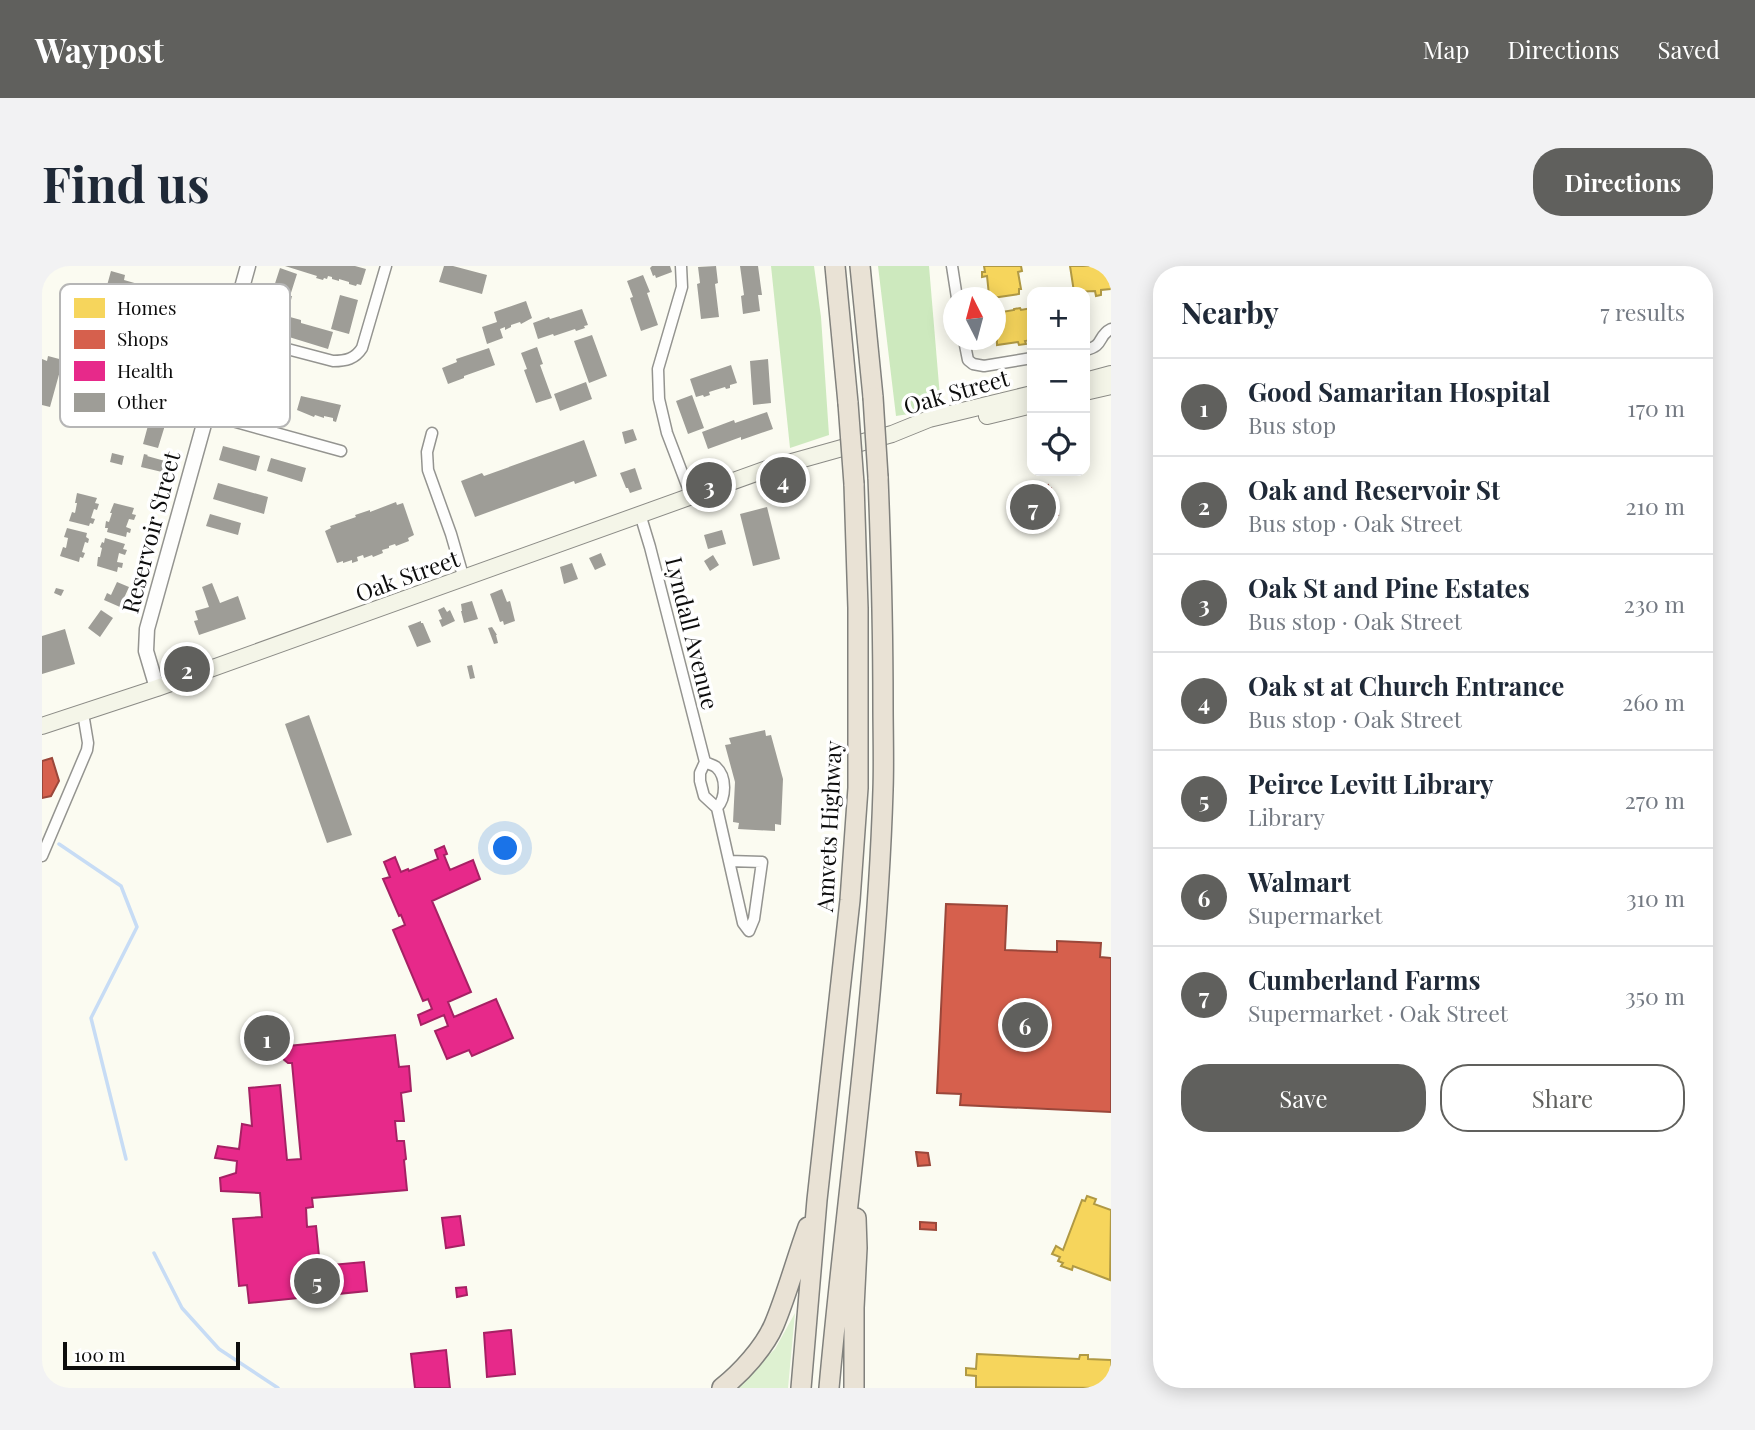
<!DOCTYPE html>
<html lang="en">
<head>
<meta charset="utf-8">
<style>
	:root { --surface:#fff; --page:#f2f2f3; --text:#1f2937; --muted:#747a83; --line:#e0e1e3; --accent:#60605d }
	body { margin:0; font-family:"Playfair Display",serif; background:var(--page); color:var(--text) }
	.controls { position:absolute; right:21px; top:21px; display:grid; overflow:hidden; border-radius:14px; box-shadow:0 4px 18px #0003 }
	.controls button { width:63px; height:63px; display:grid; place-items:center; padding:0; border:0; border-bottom:2px solid var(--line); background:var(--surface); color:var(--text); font:35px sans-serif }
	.compass { position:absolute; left:901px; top:21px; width:63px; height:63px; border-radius:50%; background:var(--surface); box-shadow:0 4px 18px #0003; rotate:354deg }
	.scale { position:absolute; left:21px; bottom:18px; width:177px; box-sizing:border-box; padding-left:7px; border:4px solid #0d0d0d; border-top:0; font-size:19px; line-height:24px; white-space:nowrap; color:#0d0d0d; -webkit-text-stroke:5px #fff; paint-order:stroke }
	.you { position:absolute; left:464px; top:583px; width:24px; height:24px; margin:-18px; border:5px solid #fff; border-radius:50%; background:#1a73e8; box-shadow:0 0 0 10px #1a73e833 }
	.badge { display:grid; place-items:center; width:46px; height:46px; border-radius:50%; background:var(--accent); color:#fff; font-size:23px; font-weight:700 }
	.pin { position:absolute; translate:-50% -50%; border:4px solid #fff; box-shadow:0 2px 7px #0006 }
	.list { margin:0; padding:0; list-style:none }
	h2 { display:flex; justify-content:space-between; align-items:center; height:91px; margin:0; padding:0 28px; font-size:30px }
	h2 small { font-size:23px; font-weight:400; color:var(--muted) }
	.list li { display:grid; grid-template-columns:46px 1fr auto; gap:21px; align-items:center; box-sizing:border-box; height:98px; padding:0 28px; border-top:2px solid var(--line) }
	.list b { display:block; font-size:26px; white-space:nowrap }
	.list p { margin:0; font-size:23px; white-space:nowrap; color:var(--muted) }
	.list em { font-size:23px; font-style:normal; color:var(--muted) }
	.actions { display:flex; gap:14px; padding:21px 28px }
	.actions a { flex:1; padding:16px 0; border:2px solid var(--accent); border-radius:28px; text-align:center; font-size:24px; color:var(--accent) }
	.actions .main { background:var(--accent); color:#fff }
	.icon { flex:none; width:38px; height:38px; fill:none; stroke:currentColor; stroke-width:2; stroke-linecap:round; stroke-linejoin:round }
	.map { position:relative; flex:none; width:1069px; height:1122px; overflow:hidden; border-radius:28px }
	header { display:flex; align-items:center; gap:42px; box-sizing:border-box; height:98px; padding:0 35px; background:var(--accent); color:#fff }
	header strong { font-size:33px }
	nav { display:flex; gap:38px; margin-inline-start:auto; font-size:24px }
	.intro { display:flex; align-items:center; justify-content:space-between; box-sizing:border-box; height:168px; padding:0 42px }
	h1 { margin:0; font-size:49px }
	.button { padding:18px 32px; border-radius:28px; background:var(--accent); color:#fff; font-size:24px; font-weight:700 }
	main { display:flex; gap:42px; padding:0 42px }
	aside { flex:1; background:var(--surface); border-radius:28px; box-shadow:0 4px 18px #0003 }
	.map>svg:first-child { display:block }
	.green { fill:#def1d1 }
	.forest { fill:#cde9be }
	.homes { fill:#f6d55c; stroke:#b09944; stroke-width:2 }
	.shops { fill:#d6604d; stroke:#9a473a; stroke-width:2 }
	.health { fill:#e7298a; stroke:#a62164; stroke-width:2 }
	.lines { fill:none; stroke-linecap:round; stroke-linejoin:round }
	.stream { stroke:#c7dcf5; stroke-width:3.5 }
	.building { fill:#9e9d97 }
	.minor-casing { stroke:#949490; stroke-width:13 }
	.tertiary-casing { stroke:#949490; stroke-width:17 }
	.secondary-casing { stroke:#8b8b86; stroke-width:18 }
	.motorway-casing { stroke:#81817d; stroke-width:22 }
	.minor { stroke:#fefefd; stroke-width:10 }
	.tertiary { stroke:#fefefd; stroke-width:14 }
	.secondary { stroke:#f4f5e8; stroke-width:16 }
	.motorway { stroke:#e9e2d5; stroke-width:19 }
	.motorway-bridge-casing { stroke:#81817d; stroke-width:22; stroke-linecap:butt }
	.motorway-bridge { stroke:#e9e2d5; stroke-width:19 }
	.labels { text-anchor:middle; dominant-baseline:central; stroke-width:7; stroke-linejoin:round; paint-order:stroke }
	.street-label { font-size:23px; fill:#0d0d0d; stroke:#fff }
	.key { fill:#fff; stroke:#b6b6b6; stroke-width:2 }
	.key-label { font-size:19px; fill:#0d0d0d }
</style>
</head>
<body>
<header>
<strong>Waypost</strong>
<nav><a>Map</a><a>Directions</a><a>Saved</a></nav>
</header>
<div class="intro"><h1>Find us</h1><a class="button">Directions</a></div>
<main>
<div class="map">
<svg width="1069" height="1122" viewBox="0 0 1069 1122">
	<rect width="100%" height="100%" fill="#fbfbf1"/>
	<path class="green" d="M753,1047L746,1122H693L733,1083Z"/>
	<path class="forest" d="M729,0H772L779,51L787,169L748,182Z
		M836,0H887L899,143L854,150Z"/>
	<path class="homes" d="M942,0H979L980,5L976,6L979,23H977V28L950,32V29H947L945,10L940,11V6H943Z
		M1028,0H1069V23L1059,24V29L1054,30L1053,25L1032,26Z
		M978,42L979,44L990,42V74L983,75L984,78L977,79L976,76L955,79L954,47L972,44V43Z
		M1045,930L1054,933L1052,938L1069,944L1068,1014L1031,1000L1030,1004L1019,1000L1021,997L1016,995L1018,991L1010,988L1014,980L1021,984L1040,934L1043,935Z
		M935,1088L1037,1093L1038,1089H1046V1093L1069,1094V1122L934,1121V1110L924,1109V1102L934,1103Z"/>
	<path class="shops" d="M1006,219L1007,222H1009L1016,249L974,259L967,232L979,229L978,226L991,223V225Z
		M10,492L17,515L9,530L0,532V495Z
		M904,638L965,640L963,684L1015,686V675L1059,677L1058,691L1069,692V846L918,839L919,828L895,827Z
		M874,886L886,887L888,899L876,900Z
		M878,956L894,957V964L878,963Z"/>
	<path class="health" d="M402,580L405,588L402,589L408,604L431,594L438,613L390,635L429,726L406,736L412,751L454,733L471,772L430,790L427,784L405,793L393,765L406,760L402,749L379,759L376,749L390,743L386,733L381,735L351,664L363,659L359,649L357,650L341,613L348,611L342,596L353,591L359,606L366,603L367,605L396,593L393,584Z
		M353,769L357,801L367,800L369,825L359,827L362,855H353L355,875H362L364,893L362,894L365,924L270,932L271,941L264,942L265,961L274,960L278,1000L322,996L325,1025L207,1037L205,1019L197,1020L191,953L220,951L218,927L179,925L178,912L194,907L195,895L173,892L176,880L197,883L200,858L210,860L207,822L238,819L245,894L259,893L250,797H246L241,793L240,788L242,783L246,780Z
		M418,950L422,979L404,982L400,952Z
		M424,1021L425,1029L415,1031L414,1022Z
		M469,1064L473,1108L445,1111L442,1067Z
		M404,1084L408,1122H373L369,1088Z"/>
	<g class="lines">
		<path class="stream" d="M17,578L79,620L95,661L49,752L84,893
			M112,987L140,1042L177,1083L236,1122"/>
	</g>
	<path class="building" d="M243,0H313L324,3L319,19L315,18L314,20L307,18V16L297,13V15L290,13V11L286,10L285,13L282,12L281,14L274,12L275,10Z
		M402,0H411L445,9L440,28L397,16Z
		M610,0H628L630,6L614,12L613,9L611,10L608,2Z
		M674,0L676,17L673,18L677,51L659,53L655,18L658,17L656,1Z
		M698,0H716L720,29H716L718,45L701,48L699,30L702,29Z
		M238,2L255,8L248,30H250L248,38H245L244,42L227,36Z
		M69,5L83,9L82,14L110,22L111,18L120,20L118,25L145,32L147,28L161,32L148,78L134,74L135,69L72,52L71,57L56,52Z
		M601,9L608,26L605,27L616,59L599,65L588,32L591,31L585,15Z
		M298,29L316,34L307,68L289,63Z
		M484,35L490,52L479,58L478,56L469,59V61L463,64V61L458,63L461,72L445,78L440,61L455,56L452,46Z
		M540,43L546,59L542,60L543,62L534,65L533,63L512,70L511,68L496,73L491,57L507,51L508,53Z
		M226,45L259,54V57L291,66L286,83L221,63Z
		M550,69L565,110L547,117L532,75Z
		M495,81L501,98L498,99L510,132L494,137L482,104L485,103L479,87Z
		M447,82L453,99L422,110V112L406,118L400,102L415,96L414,93Z
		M6,90L21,94L8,141L0,139V93L5,95Z
		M726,93L729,137L711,139L708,95Z
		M689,99L695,117L688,119V122L684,123L683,121L667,126L668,129L662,131L661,129L654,131L648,113Z
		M544,116L550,133L518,145L512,128Z
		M650,129L662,162L646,168L634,135Z
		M259,130L299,139L294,156L291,155V152L282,150V152L273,149L272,151L255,144Z
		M725,146L731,163L699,174V171L666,183L660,166L692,154L693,157Z
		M108,152L124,156L116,182L101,178Z
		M591,163L595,174L583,178L580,166Z
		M542,174L555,210L533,218L532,215L433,251L419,215L440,207L442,210Z
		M181,180L218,190L214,205L177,194Z
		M70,187L82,190L80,199L68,196Z
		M102,188L106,189L105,190L123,195L120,206L99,201Z
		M229,192L264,202L260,216L225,205Z
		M593,202L600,223L588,227L586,222H584L578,207Z
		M176,217L226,231L222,248L171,233Z
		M35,227L55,232L53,237L57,238L55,244L52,243L49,252L53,253L51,258L48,257L47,260L27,255L30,246L33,247L35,237H33Z
		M354,236L355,239L361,237L372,269L366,272L367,275L354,280L353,278L347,280V282L340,284L341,287L331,291L330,289L322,292L321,289L315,291L316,295L310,297V294L301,297V295L295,297L283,265L289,262L288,260L314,251L313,249L328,244V246Z
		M72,237L92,242L90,248L94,249L92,254L87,253L84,261L89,263L88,267L85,266L84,271L65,266L66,262H63L64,255L67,256L70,247H68Z
		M725,241L738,293L711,300L698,248Z
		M168,248L199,257L196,269L164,260Z
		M25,262L45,267L44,271L47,273L46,277L43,276L40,286L43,287L41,292L38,291L37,296L18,290L21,281L24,282L26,272L22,271Z
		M680,264L684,278L666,283L662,269Z
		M63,272L83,278L81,283L85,284L83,289L77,287L75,296L81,297L80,302L76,301L75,306L55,300L56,291H58L60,282L58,281L60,276L62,277Z
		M559,287L564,299L553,304L547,292Z
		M671,289L677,299L668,305L662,295Z
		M530,297L536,313L522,318L518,301Z
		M75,316L87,321L78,341L62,334L65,327L69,329Z
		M170,317L178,337L196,330L204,353L157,369L152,355L156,354L153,345L167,341L160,321Z
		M14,322L22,324L19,330L12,327Z
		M460,323L465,336L468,335L473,355L462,359L461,355L458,356L448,328Z
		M430,335L436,353L422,357L419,345H420L419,338Z
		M402,341L405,346L408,344L413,355L400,361L397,354L400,353L396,344Z
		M59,344L71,352L58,371L46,362Z
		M379,355V357H381L389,376L375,381L366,360Z
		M450,361L455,369H454L456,377L452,378L446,362Z
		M23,363L33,398L0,408V370Z
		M430,399L433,412L428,413L425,400Z
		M267,449L310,569L285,577L243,458Z
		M723,464L724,470L729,469L741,513L739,559L733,558V565L696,563L697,557L691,556L693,516L683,479L689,478L687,472Z"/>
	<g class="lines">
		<g class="minor-casing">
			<path id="minor" d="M639,0L640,21L616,103L617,133L625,167L649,230
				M910,0L915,32
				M188,68L291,95C304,95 313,93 320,82L344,0
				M922,74L926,94L931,98L942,100L990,92
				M1043,84C1063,80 1055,70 1069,63
				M165,148L299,185
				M390,167L385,186L386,204L409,268L422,313
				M598,248L608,281L663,496L658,507V515L662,530L675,542L701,657L707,665L712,653L720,596L687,595
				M663,496C667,498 671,499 674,501C685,511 684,532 675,542
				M0,590L45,484L46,477L41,447"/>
		</g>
		<g class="tertiary-casing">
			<path id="tertiary" d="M115,422L104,385L105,363L206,0"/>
		</g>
		<g class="secondary-casing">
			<path id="secondary" d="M1043,115L1069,108
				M1043,126L1069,120
				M945,150L990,139
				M0,460L115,422L725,203L850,168L887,153L990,128"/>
		</g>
		<g class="motorway-casing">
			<path id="motorway" d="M793,0L806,137
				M818,0L831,131
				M680,1122C699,1107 722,1082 732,1059C745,1028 754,994 766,961
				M759,1122L775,934L808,634L816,522V342L812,218
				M787,1122C805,923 835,725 841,524C842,496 841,468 841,439C841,363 839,287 836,211
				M812,1122V1042L815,982L814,952"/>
		</g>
		<use href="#minor" class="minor"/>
		<use href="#tertiary" class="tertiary"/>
		<use href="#secondary" class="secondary"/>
		<use href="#motorway" class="motorway"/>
		<g class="motorway-bridge-casing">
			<path id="motorway-bridge" d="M831,131L836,211
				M806,137L812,218"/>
		</g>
		<use href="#motorway-bridge" class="motorway-bridge"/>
	</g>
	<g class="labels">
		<g class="street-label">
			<text transform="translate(914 125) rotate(-16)">Oak Street</text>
			<text transform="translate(108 266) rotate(-75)">Reservoir Street</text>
			<text transform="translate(365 309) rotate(-20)">Oak Street</text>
			<text transform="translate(651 367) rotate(76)">Lyndall Avenue</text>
			<text transform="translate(786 560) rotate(-87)">Amvets Highway</text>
		</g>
	</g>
	<rect x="18" y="18" width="230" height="143" rx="10" class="key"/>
	<rect x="32" y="32" width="31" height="20" fill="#f6d55c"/>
	<rect x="32" y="64" width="31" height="19" fill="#d6604d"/>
	<rect x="32" y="95" width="31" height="20" fill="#e7298a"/>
	<rect x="32" y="127" width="31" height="19" fill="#9e9d97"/>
	<g class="key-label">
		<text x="75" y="49">Homes</text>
		<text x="75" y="80">Shops</text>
		<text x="75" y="112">Health</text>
		<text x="75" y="143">Other</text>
	</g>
</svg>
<div class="controls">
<button>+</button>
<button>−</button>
<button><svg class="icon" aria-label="locate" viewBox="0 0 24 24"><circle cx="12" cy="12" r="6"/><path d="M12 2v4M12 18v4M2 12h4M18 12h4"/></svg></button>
</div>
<svg class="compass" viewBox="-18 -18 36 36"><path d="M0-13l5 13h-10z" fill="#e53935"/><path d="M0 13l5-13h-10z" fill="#747a83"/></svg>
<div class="scale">100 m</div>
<div class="you"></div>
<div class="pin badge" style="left:225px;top:772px">1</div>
<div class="pin badge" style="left:145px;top:403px">2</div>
<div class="pin badge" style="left:667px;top:219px">3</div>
<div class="pin badge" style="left:741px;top:214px">4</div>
<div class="pin badge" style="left:275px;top:1015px">5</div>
<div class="pin badge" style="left:983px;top:759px">6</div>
<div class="pin badge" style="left:991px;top:241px">7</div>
</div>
<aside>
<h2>Nearby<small>7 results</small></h2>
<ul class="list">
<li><span class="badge">1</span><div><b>Good Samaritan Hospital</b><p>Bus stop</p></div><em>170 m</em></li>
<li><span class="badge">2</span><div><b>Oak and Reservoir St</b><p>Bus stop · Oak Street</p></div><em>210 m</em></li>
<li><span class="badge">3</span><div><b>Oak St and Pine Estates</b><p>Bus stop · Oak Street</p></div><em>230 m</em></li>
<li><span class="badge">4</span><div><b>Oak st at Church Entrance</b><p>Bus stop · Oak Street</p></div><em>260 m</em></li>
<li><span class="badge">5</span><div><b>Peirce Levitt Library</b><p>Library</p></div><em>270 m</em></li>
<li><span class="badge">6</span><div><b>Walmart</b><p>Supermarket</p></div><em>310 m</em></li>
<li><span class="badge">7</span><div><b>Cumberland Farms</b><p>Supermarket · Oak Street</p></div><em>350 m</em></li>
</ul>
<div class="actions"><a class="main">Save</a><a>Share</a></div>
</aside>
</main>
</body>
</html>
